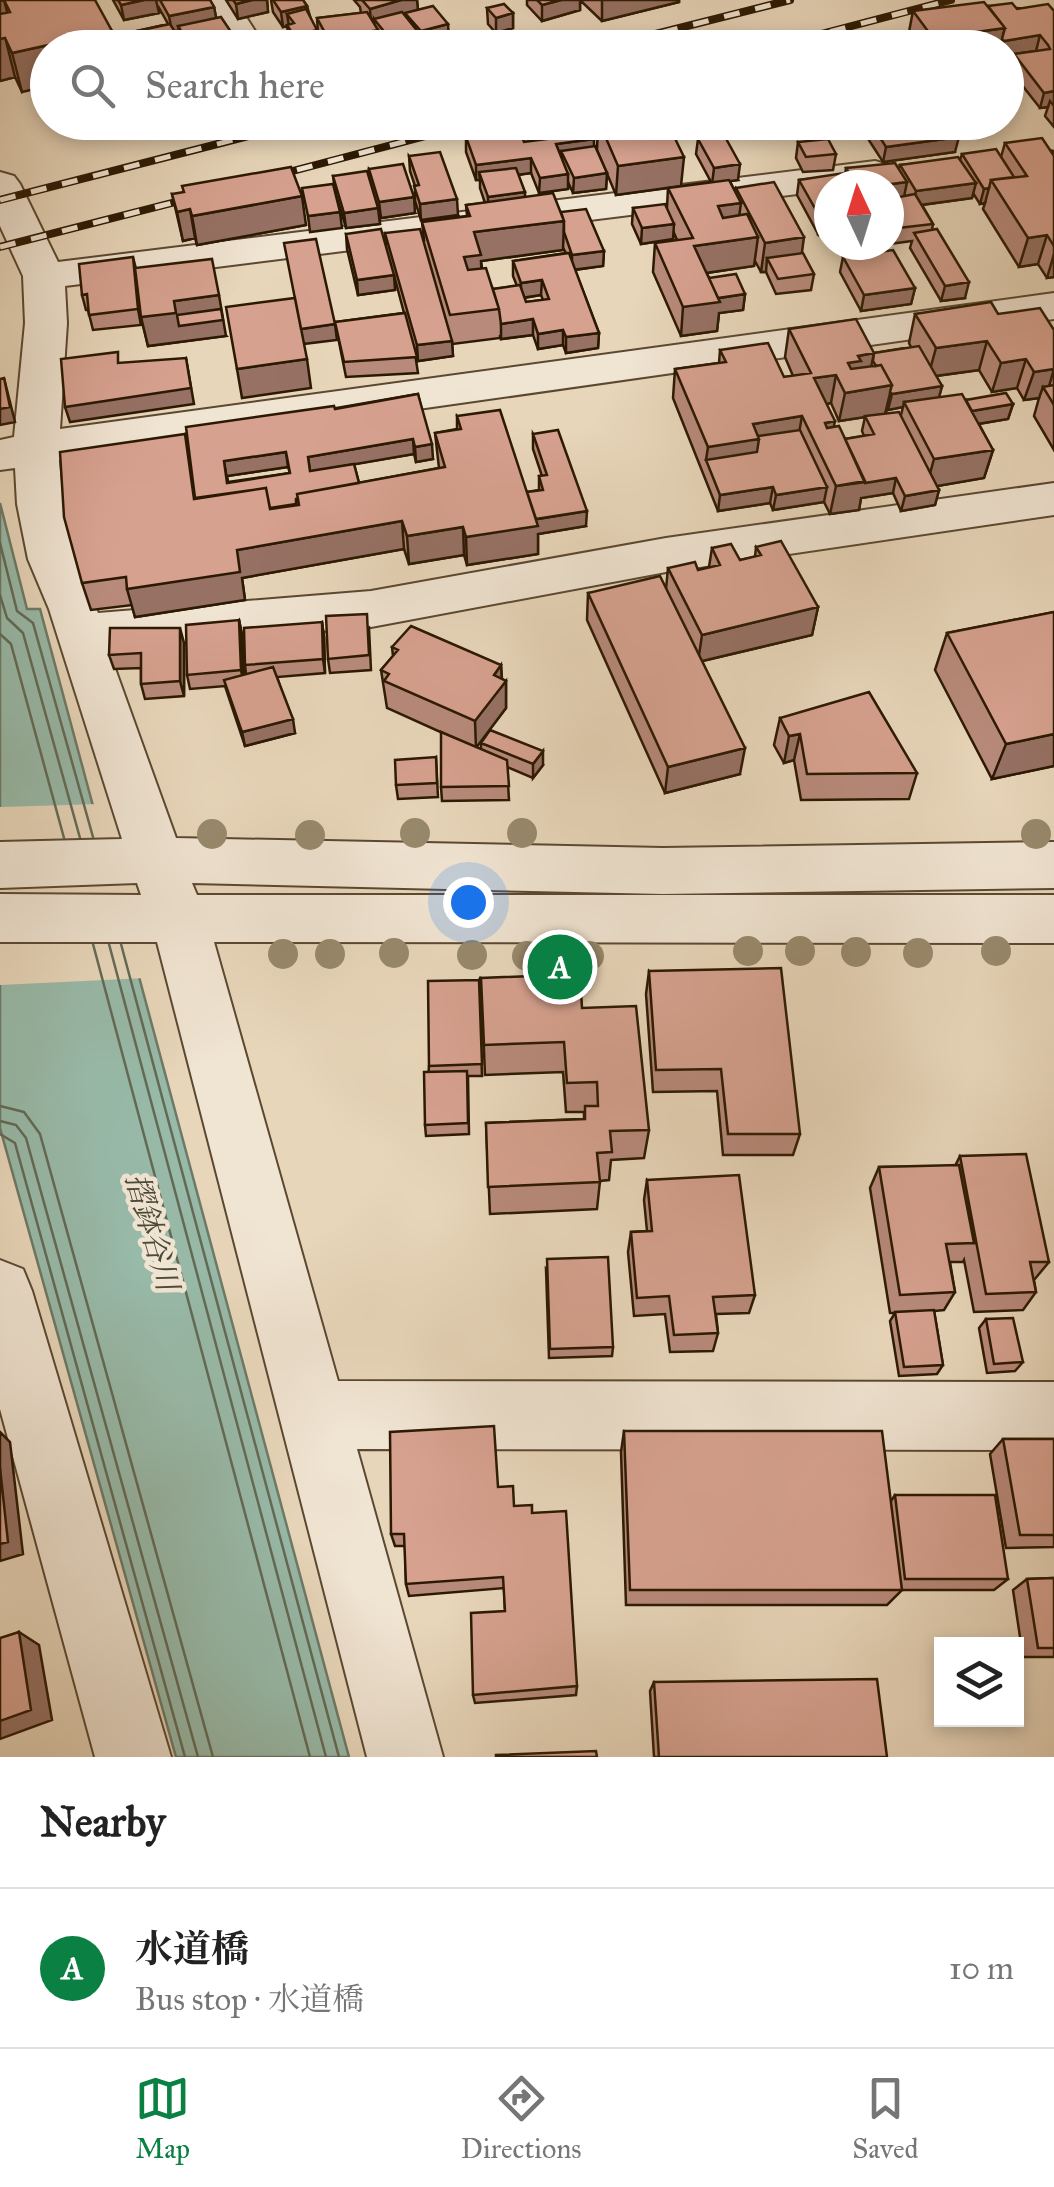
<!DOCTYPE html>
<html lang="en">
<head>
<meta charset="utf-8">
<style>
	:root { --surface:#fff; --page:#f2f2f2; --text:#222; --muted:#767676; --line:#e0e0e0; --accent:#0b8043 }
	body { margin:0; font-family:"IM FELL Great Primer","Noto Serif JP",serif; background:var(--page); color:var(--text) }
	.controls { position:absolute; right:30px; bottom:30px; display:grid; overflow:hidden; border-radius:0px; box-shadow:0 5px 15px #0003 }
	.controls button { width:90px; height:90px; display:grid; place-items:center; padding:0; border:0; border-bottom:2px solid var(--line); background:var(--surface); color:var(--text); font:50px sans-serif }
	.compass { position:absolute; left:814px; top:170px; width:90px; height:90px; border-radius:50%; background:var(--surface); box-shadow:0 5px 15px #0003; rotate:356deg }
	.you { position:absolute; left:468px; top:902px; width:35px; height:35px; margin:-25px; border:8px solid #fff; border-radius:50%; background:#1a73e8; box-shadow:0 0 0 15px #1a73e833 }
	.badge { display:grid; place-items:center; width:65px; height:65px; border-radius:50%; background:var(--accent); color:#fff; font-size:32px; font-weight:700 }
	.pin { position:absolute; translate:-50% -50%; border:5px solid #fff; box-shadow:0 2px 10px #0006 }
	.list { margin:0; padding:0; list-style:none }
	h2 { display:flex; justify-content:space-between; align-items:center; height:130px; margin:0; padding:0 40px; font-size:42px }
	h2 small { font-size:32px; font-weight:400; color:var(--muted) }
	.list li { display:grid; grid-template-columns:65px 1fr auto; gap:30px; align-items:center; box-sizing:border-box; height:160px; padding:0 40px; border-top:2px solid var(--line) }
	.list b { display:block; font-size:38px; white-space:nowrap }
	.list p { margin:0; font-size:32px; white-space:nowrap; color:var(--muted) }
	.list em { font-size:32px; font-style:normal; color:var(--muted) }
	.icon { flex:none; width:55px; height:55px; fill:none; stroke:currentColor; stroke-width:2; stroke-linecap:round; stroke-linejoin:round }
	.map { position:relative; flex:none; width:1054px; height:1757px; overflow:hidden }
	.search { position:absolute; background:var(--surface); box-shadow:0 5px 15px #0003; left:30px; right:30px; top:30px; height:110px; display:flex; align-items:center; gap:25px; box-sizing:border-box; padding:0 35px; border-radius:55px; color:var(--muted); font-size:38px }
	.sheet { height:290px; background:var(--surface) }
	nav { display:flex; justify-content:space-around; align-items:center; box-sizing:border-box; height:140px; border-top:2px solid var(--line); background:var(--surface); font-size:28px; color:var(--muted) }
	nav a { display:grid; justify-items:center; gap:5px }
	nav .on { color:var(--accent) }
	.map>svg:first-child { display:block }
	.water { fill:#98baa9; stroke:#6d7a67; stroke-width:2.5 }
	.pier { fill:#e8d6ba }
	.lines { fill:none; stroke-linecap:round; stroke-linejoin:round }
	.shore { stroke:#626a56; stroke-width:2.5 }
	.minor-casing { stroke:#5b4831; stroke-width:4 }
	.minor { fill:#f0e4d2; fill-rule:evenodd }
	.rail-casing { stroke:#2c1903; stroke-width:8 }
	.rail { stroke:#f0e4d2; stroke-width:5; stroke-dasharray:16; stroke-linecap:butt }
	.tree { fill:#98896c }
	.wall { fill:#b88a7b; stroke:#2c1903; stroke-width:2.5; fill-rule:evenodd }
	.shaded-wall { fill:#967164; stroke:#2c1903; stroke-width:2.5 }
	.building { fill:#d6a18f; stroke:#2c1903; stroke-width:2.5; fill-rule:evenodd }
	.labels { text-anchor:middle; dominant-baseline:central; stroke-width:9; stroke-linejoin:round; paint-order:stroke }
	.water-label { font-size:30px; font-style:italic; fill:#4c4935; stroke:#f0e4d2 }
</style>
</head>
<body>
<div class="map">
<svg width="1054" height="1757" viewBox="0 0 1054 1757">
	<rect width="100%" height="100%" fill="#e8d6ba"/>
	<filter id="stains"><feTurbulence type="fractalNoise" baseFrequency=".002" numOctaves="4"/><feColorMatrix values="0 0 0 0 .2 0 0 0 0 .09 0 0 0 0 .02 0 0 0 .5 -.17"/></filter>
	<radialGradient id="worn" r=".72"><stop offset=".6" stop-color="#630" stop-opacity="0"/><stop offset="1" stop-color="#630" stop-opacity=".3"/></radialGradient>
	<path class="water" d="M0,503L27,609H40L349,1757H176L0,1128Z"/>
	<path class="pier" d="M99,804L146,978L0,985V807Z"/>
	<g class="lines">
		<path class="shore" d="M0,543L17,611L33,623L93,837
			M0,595L7,618L23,633L80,838
			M0,634L11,644L64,838
			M93,944L310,1757
			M109,944L326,1757
			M121,944L339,1757
			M0,1106L24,1112L40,1134L213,1757
			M0,1121L16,1125L26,1138L198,1757
			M0,1134L15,1143L185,1757"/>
		<g class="minor-casing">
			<path id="minor" d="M201,0H235L266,48H230Z
				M875,161L889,165L894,173L889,181L829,185V190L65,286L67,323L60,429L1054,293V319L59,460L63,504L76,559L98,613L371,591L666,538L1054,483V515L666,572L371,627L108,649L176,838L663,848L1054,842V888L663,894L192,883L197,895H1054V943L214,942L338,1381L1054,1382V1450L357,1449L443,1757H367L157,942H0V894L141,895L137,883L0,888V842L122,839L49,609L28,559L17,504L15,468L0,470V440L14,437L25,323L23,276L0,226V172L14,176L20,184L58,262Z
				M0,1260L23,1269L32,1291L171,1757H95L0,1409Z"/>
		</g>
		<use href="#minor" class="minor"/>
		<g class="rail-casing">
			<path id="rail" d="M600,48L790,0
				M768,48L951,0
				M266,178L479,122
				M0,200L303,122
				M0,247L199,196"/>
		</g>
		<use href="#rail" class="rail"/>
	</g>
	<g class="tree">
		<circle cx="415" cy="833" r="15"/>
		<circle cx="522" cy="833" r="15"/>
		<circle cx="212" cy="834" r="15"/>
		<circle cx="1036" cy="834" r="15"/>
		<circle cx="310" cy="835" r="15"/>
		<circle cx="748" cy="951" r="15"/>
		<circle cx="800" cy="951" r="15"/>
		<circle cx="996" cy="951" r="15"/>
		<circle cx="856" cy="952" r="15"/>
		<circle cx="394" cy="953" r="15"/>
		<circle cx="918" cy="953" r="15"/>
		<circle cx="283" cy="954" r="15"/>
		<circle cx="330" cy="954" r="15"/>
		<circle cx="472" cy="955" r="15"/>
		<circle cx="527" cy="956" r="15"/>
		<circle cx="589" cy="956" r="15"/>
	</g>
	<path class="wall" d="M0,0H95L22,92L15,77L0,81Z
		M113,0H210L214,7L216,18L231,32L232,43L242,48H140L137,31L168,24L158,6L159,13L124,20Z
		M226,0H267L268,12L238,19Z
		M271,0H303L307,6L319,46L311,48H294L289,40L287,26L283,27L273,12Z
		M354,0H417L418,10L449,39L424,46V48H385L378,39L379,46L370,48H326L318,34L317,18L361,13L360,7Z
		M527,0H679V2L602,21L580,0V10L542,21L527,5Z
		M988,6L1054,11V127L1045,116L1048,107L1040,108L1010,70L1014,54L1036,51L1006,48H828L829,42L908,37L913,11Z
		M487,8L513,13V28L496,33L488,24Z
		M547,122H587L594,146L607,173L606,189L573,193L568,182V189L539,193L531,173L518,175L525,197L561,212L604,251L603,266L575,270L599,333L598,348L566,353L563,345L538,349L533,335L501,339L500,335V338L452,344L453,356L418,361L414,347L418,373L346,377L335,322L404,313L394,275L395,290L358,295L347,249L346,234L386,248L385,233L424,240L422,222L467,216L466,205L485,203L480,188V180H476L466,152V137L524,142L548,139ZM563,248L566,253L513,261V276L517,286L493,289L482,268L481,261L563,250ZM541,295L543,300L526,302L524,298Z
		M598,122L681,186L711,182L696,154L698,139L738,180L730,181L735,192L736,188L802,253L814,274L811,290L776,294L766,272H761L755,261L754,266L707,273L709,278L745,294L743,310L719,313L717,331L681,336L653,272L655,243L677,240L674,233L673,239L641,244L632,224L633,208L667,207L668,188L616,195L597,150Z
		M865,122H949L955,152L883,162L863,131Z
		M798,142L836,154L833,170L803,172L796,158Z
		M1005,143L1054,151V277L1047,278L1038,264L1019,267L983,209L985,203L980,204L973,193L972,198L922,205L933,224L932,230L965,298L941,301L910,248L912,241L889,244V185H829L818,234L797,195L799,180L845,175L846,168H899L900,165L960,160L962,154L1001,157Z
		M409,156L458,215L421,220L415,201V186L410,171Z
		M369,169L415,213L381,218L379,211L380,224L346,228L335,191L333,176L369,180Z
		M172,194L306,225L197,245L195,238L183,241Z
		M843,257L915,288L911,304L861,311L840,272Z
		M136,268L226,336L148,346L141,317L139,296L141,325L93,330L88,310H86L82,295Z
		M915,314H998L1054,330V450L1034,416L1039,398L1024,400L1017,388L992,392L979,370L936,376L942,386L939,397L1013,404L1008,419L979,424L993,450L984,478L937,486L939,490L935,505L901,511L893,493L861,498L859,510L830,514L824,502L773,510L770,503L718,511L673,398L675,369L719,363L720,350L784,377L793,376L785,357L789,329L874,353L911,347L909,343ZM831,403L839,421L865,417L862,431L864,436L845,439L833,427L826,404ZM887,407L888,410L903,407L901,415L886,414Z
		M418,394L433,459L416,462L414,454L354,464L359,483L439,468L435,433L457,429V416L527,492L539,490V476H542L533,449V434L586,526L538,534V554L467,565L464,555L409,564L404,549L242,578L245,600L135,617L132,605L91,610L82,583L185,434ZM288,467L290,473L228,482L227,476Z
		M756,547L818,607L812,635L702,661L740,774L665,793L587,620L588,593L666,589L668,568L698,570L709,567L712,548L740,560L755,557Z
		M1054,612V766L992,779L935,670L947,633Z
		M239,620L242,635L244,674H246L245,665L322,622L324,637L325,673L277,677L295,733L245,746L225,686L190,689L187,675Z
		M369,628L371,670L330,673L328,659Z
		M184,643V696L145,699L141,684V668L114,669L109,655Z
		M392,647L501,665L502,679L506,681V708L476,747L481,749V743L543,765L533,778L507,767L509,800L442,801L441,787L456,739L387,708L381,670L393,656Z
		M780,718L917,773L909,799L801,800L794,760L784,763L774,745Z
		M436,757L438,797L398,799L396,785Z
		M649,971L800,1134L793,1155H723L717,1091L653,1092L646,994Z
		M481,978L582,1008L649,1130L644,1158L611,1160L609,1180L600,1181L597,1209L490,1214L486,1123L584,1119V1112H566L563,1072L485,1075Z
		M479,980L482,1076H468L469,1134L426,1136L425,1125L429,1066Z
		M960,1156L1049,1262L1034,1280L1036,1292L1023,1310L974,1312L964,1260L963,1262H950L955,1292L944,1310L934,1311L943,1365L937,1374L899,1376L890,1321L895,1313H890L870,1188L879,1167L955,1166Z
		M647,1180L755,1295L749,1313L716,1314L718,1333L713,1351L670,1352L665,1314L634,1316L628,1252L631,1232L647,1231L644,1200Z
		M546,1269L613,1347L612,1356L549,1358Z
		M986,1319L1023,1362L1015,1371L987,1373L979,1328Z
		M624,1431L891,1501L895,1495L1008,1579L994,1590H902L887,1605H626L621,1452Z
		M1003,1439H1054V1547L1006,1548L990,1454Z
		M498,1487L514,1506L532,1513L577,1686L576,1695L475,1703L473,1695L505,1611L504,1588L409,1596L406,1584L405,1546H395L391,1534Z
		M1054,1578V1657H1023L1013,1590L1027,1579Z
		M654,1682L887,1757H654L650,1691Z"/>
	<path class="shaded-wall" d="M4,0L14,39L6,41L15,77L0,81V1Z
		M144,0H156L159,13L124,20L121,5Z
		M252,0H267L268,12L238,19L236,4Z
		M401,0H417L418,11L376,22L374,19V23L371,24L370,9Z
		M561,0H580V10L542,21V5Z
		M602,0H679V2L602,21Z
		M307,6L309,21L287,14L289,26L283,27L281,12Z
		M214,7L217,22L178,26L179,30L172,32L169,16Z
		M513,13V28L496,33V18Z
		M448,24L449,39L424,46V48H395V45L421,38V31Z
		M1005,28L1000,48H931L933,38Z
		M317,30L319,46L311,48H296L294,36Z
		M378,30L379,46L370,48L330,47L329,40Z
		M112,31L116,48H48V86L22,92L12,53Z
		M231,32L233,48L189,44V48L188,42Z
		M1040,35L1036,51L1006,55V48H1003L1004,41Z
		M1054,91V106L1050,101L1048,107L1040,108L1044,93Z
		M959,137L955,152L883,162L886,147Z
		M594,139V154L561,151V159L556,144Z
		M684,157L681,186L616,195L618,166Z
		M531,158V173L482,180L479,172L480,180H476V165Z
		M740,164L738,180L712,184L714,168Z
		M607,173L606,189L573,193L574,178Z
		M568,174V189L539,193L540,178Z
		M907,182L904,197L889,199V185H883Z
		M976,183L972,198L913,206L916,191Z
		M989,188L985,203L980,204L984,189Z
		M525,192V208L488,212V197Z
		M302,196L306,225L197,245L192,216Z
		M414,197L415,213L381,218L379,202Z
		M457,199L458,215L421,220L420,204Z
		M741,203L737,232L714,235L718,206Z
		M378,208L380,224L346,228L344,213Z
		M190,209L195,238L183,241L177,212Z
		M340,212L342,228L310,232L308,216Z
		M829,217V233L818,234L821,219Z
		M564,221L563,250L481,261L482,284L465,286L464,257L474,232Z
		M674,224L673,239L641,244L642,228Z
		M1047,235L1038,264L1019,267L1028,238Z
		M758,237L754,266L692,275L694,246Z
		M804,237L800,267L767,258L766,272H761L765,243Z
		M604,251L603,266L572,270V255Z
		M1054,254V277L1047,278Z
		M133,257L137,273L141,325L138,309Z
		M394,275L395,290L358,295L357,280Z
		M542,280L541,295L521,298V283Z
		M969,282L965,298L941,301L945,286Z
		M915,288L911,304L861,311L864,295Z
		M745,294L743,310L719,313L717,331L681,336L683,307L713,299Z
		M219,295L226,336L148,346L141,317L174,301Z
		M533,319V335L501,339V324Z
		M335,324L337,340L303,344L301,329Z
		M563,330V345L538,349V334Z
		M599,333L598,348L566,353V337Z
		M452,341L453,356L418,361L417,345Z
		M987,341L979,370L928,377L936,348Z
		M874,353L868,382L857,384L848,363L858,356Z
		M186,358L194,404L70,422L65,407Z
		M307,359L311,388L242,398L237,369Z
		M1026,359L1017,388L992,392L1001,363Z
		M1054,369L1047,393L1043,387L1039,398L1024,400L1034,372Z
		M836,375L831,403L808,407L814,378Z
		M4,378L15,422L0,425V409Z
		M892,385L885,414L839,421L845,393Z
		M942,386L938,401L904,402L903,407L888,410L892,394Z
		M1013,404L1008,419L959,427L964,412Z
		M802,416L797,445L755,468L706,460L708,447L753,424Z
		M835,421L829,450L825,423Z
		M413,439L414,454L310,472L308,457Z
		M432,444L433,459L416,462L415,447Z
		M993,450L984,478L926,488L934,459Z
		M286,452L288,467L227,476L230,498L224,461Z
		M896,478L893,493L861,498L859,510L830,514L836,486Z
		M773,487L770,503L718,511L720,495Z
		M827,487L824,502L773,510L776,495Z
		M939,490L935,505L901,511L905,496Z
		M587,511L586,526L538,534V554L467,565L466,537L532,520Z
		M402,521L404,549L242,578L245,600L135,617L127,589L237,550Z
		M463,527L464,555L409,564L407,536Z
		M818,607L812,635L698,662L702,635Z
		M239,620L242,635L244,684L241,670Z
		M322,622L324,637L325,673L323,659Z
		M180,628L184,643V696L180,681Z
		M501,665L502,686L506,681V708L476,748L475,721L494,675Z
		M293,719L295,733L245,746L242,732Z
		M800,734L794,760L784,763L789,736Z
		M1054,734V766L992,779L1006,744Z
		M745,748L740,774L665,793L668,767Z
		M543,751V765L533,778V764Z
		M0,1432L10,1442L23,1554L0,1561Z
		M19,1632L39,1645L52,1720L0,1739V1721Z"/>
	<path class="building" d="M0,0H95L112,31L12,53L5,38L0,39V14L10,12L4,0Z
		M118,0H144L121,5Z
		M160,0H210L214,7L169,16Z
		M233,0H252L236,4Z
		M273,0H303L307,6L281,12Z
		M362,0H401L370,9Z
		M537,0H561L542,5Z
		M984,2L1005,28L933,38L913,11Z
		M1012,3L1017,9L1048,4L1054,11V91L1044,93L1014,54L1050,49L1048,45L1040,35L1004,41L1002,39L1005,28L988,6Z
		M504,4L513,13L496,18L487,8Z
		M433,6L448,24L421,31L405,13Z
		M306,9L317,30L294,36L287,25L294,23L287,14Z
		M367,12L378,30L329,40L317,18Z
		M402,12L423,38L395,45L374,19Z
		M221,17L231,32L188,42L178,26Z
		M170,24L185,48H146L137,31Z
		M905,32L916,48H832L829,42Z
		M215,38L220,46L238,41L242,48H191L189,44Z
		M357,41L362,48L330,47Z
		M548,122H587L594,139L556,144L568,174L540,178L531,158L476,165L466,137L519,130L524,142L555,138Z
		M599,122H638L639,126L667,122L684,157L618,166Z
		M870,122H949L959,137L886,147Z
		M724,135L740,164L714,168L698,139Z
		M1042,138L1054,156V246L1047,235L1028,238L991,180L1027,176L1005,143Z
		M828,139L836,154L806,157L798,142Z
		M595,146L607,173L574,178L561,151Z
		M996,149L1014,177L991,180L989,188L984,189L962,154Z
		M440,152L457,199L420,204L414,186L419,185L409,156Z
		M958,157L976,183L916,191L900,165Z
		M895,163L907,182L883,185H856L846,168Z
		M403,164L414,197L379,202L369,169Z
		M291,167L302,196L192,216L190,209L177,212L172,194L184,192L182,186Z
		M516,168L525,192L488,197L479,172Z
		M367,171L378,208L344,213L333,176Z
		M844,173L851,185H829V217L821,219L799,180Z
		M729,180L741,203L718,206L723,218L747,214L758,237L694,246L720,302L683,307L655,243L693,238L668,188Z
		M774,182L804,237L765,243L736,188Z
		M333,184L340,212L308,216L302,188Z
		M553,193L564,221L474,232L481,255L464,257L468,270L486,268L499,309L450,315L422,222L470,216L466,205Z
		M915,194L933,224L889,229V199Z
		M665,204L674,224L642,228L633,208Z
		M586,209L604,251L572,255L564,232V221L561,212Z
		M381,229L394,275L357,280L346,234Z
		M420,229L452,341L417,345L385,233Z
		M937,229L969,282L945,286L914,233Z
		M316,239L335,324L301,329L284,243Z
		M893,250L915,288L864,295L843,257Z
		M569,253L599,333L566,337L563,330L538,334L533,319L501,324L499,309L493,289L520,285L526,302L549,299L542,280L521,283L513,261Z
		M803,253L814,274L778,279L767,258Z
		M133,257L138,309L89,315L87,294L82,295L79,264Z
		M212,259L219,295L174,301L176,313L141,317L135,268Z
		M736,274L745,294L718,298L709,278Z
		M295,298L307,359L237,369L226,307Z
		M991,302L998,314L1040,308L1054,330V369L1034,372L1026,359L1001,363L987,341L936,348L915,314Z
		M221,309L223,320L179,326L177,315Z
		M405,313L417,357L344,362L335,322Z
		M856,319L874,353L858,356L861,361L848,363L851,369L881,365L892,385L845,393L836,375L814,378L835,421L825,423L827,428L839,426L865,481L836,486L802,416L753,424L759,439L708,447L675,369L726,362L720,350L768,343L784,377L811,373L789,329Z
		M919,346L942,386L892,394L890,392L892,385L881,365L876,366L873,361L874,353Z
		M118,352V363L186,358L191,388L65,407L61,359Z
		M4,378L10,407L0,409V379Z
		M1054,385V405L1043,387Z
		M1006,393L1013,404L972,411L966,400Z
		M418,394L432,444L415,447L413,439L308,457L310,471L354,464L359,483L297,494L298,499H296V504L270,508L266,488L195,498L186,427L334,406L335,409ZM286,452L290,473L227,483L224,461Z
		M962,394L993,450L934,459L904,402Z
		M500,410L538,526L466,537L463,527L407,536L402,521L237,550L240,572L127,589L126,577L82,583L64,517L60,452L185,434L194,499L266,488L270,509L299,505L297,494L445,467L435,433L461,429L457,416Z
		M899,412L939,490L905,496L896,478L865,483L845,439L874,434L865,416Z
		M558,430L587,511L536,519L527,492L543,490L539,476L547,475L533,434Z
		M800,430L827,487L776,495L773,487L720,495L706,460L757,452L759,439L758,436Z
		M781,541L818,607L702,635L668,568L695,562L698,570L720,565L712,548L731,544L740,560L761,555L756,547Z
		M660,576L745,748L668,767L588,593Z
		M1054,612V734L1006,744L947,633Z
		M367,614L369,655L328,659L326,616Z
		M239,620L241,670L187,675L186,625Z
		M322,622L323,659L245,665L244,628Z
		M411,626L501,665L494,675L506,681L475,721L384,681L389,674L381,670L398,650L392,647Z
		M110,628H180V681L141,684V653L109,655Z
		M273,667L293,719L242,732L224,680Z
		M869,692L917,773L807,774L800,734L789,736L780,718Z
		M490,730L543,751L533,764L481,743Z
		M441,732L507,760L509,786L441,787Z
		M436,757L437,783L396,785L395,760Z
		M781,968L800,1134H728L721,1069L656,1070L649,971Z
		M580,974L582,1008L636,1006L649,1130L610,1131L612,1152L597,1153L600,1182L488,1187L486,1123L585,1119V1106H598L597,1082L567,1083L564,1042L484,1045L481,978Z
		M479,980L482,1064L429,1066L428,981Z
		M467,1071L468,1123L425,1125L424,1072Z
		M1026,1154L1049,1262H1030L1036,1292L986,1294L960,1156Z
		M959,1165L974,1243L946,1244L955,1292L900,1295L879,1167Z
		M739,1175L755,1295L713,1297L718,1333L674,1335L669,1296L637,1298L631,1232L652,1231L647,1180Z
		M608,1257L613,1347L550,1349L547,1259Z
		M934,1310L943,1365L904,1367L895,1312Z
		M1013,1318L1023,1362L994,1364L986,1319Z
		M494,1426L498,1487L513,1486L514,1506L532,1505V1513L566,1511L577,1686L473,1695L471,1613L505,1611L503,1577L406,1584L404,1534H391L390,1432Z
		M624,1431H882L902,1590H630Z
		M1003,1439H1054V1535H1020Z
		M0,1468L8,1542L0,1544Z
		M895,1495H995L1008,1579H905Z
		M1054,1578V1648H1038L1027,1579Z
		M19,1632L31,1710L0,1721V1638Z
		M877,1679L887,1757H659L654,1682Z
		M596,1751L597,1757H496V1755Z"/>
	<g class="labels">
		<g class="water-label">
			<text transform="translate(152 1232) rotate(74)">摺鉢谷川</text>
		</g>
	</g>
	<rect width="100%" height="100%" filter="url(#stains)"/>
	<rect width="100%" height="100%" fill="url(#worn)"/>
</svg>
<div class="controls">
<button><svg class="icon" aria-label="layers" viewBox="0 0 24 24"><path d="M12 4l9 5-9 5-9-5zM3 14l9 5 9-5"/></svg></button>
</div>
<svg class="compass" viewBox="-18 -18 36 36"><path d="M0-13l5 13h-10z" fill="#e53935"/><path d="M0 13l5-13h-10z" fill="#767676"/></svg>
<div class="you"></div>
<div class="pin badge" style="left:560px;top:967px">A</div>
<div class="search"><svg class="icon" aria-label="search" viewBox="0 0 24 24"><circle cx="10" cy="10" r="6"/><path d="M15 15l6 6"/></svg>Search here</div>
</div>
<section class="sheet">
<h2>Nearby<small></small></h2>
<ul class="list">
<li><span class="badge">A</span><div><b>水道橋</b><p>Bus stop · 水道橋</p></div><em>10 m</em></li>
</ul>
</section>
<nav>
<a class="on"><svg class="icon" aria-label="map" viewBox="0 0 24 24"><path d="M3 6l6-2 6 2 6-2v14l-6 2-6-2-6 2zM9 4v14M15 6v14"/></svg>Map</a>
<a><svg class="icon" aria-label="directions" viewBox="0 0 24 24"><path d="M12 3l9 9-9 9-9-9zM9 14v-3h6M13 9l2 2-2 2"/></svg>Directions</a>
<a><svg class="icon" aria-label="saved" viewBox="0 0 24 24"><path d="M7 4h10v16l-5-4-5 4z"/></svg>Saved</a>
</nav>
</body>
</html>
